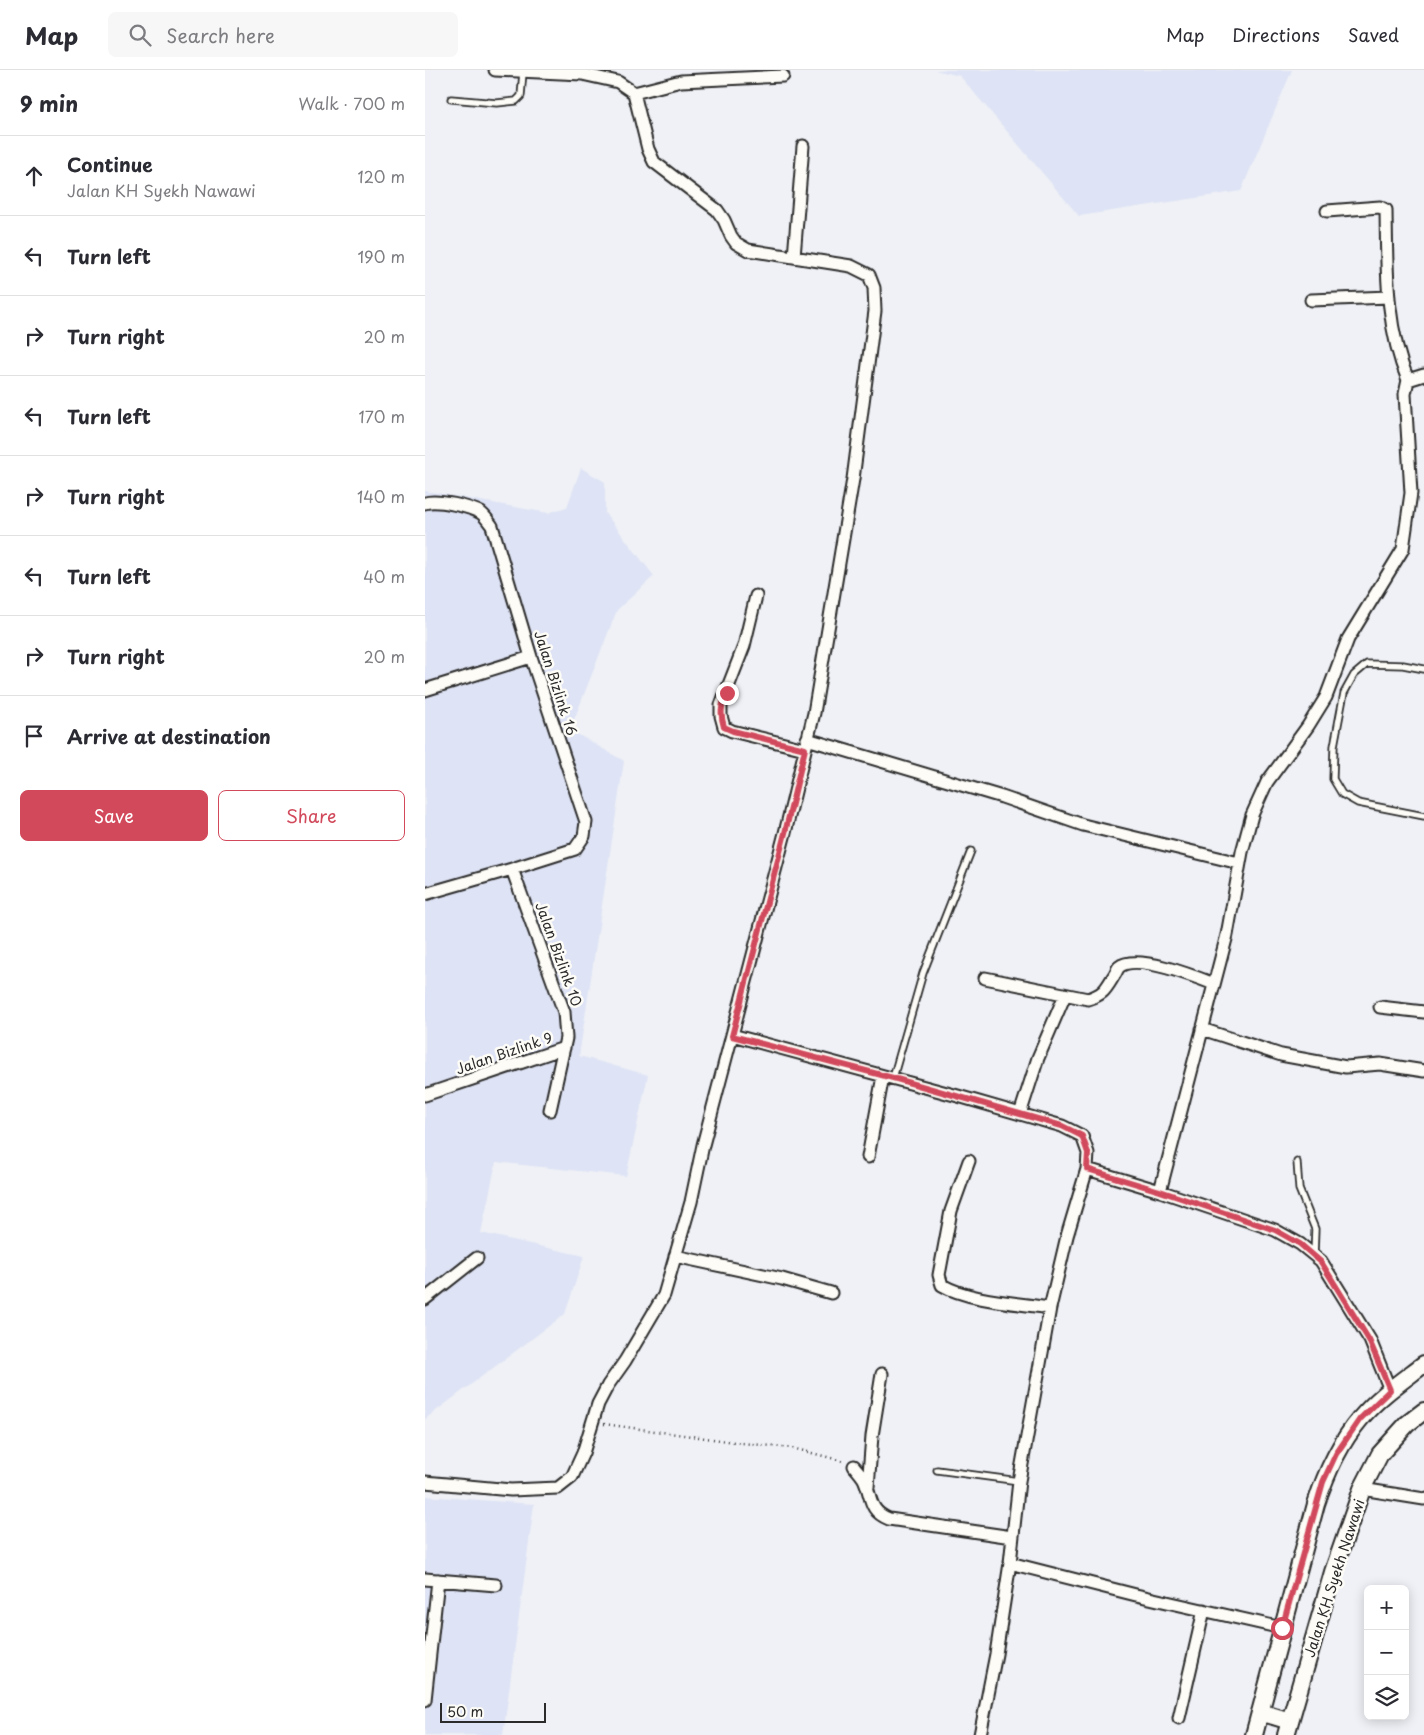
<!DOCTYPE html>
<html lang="en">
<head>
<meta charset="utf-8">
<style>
	:root { --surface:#fff; --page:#f7f7f7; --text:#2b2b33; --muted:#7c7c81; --line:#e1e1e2; --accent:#d1495b }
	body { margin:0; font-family:"Playpen Sans",sans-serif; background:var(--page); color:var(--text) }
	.controls { position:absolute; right:15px; bottom:15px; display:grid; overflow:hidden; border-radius:8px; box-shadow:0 2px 12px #0003 }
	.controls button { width:45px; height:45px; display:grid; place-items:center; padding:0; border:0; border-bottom:1px solid var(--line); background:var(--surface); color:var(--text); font:25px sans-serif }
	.scale { position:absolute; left:15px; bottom:12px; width:106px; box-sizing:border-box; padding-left:5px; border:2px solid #2b2b2b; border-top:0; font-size:14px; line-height:18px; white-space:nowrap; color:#2b2b2b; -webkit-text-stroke:4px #fdfcf7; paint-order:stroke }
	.stop { position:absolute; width:15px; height:15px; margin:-11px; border:4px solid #d1495b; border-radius:50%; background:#fff }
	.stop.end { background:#d1495b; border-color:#fff; box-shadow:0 1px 5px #0008 }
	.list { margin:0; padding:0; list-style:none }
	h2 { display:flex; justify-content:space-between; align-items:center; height:65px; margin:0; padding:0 20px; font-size:21px }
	h2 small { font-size:16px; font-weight:400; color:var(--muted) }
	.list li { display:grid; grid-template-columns:32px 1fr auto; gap:15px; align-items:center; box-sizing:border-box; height:80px; padding:0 20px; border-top:1px solid var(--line) }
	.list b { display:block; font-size:19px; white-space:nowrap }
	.list p { margin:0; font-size:16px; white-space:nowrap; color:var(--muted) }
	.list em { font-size:16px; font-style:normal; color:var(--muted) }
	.actions { display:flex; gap:10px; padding:15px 20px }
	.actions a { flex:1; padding:11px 0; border:1px solid var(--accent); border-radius:8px; text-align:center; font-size:18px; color:var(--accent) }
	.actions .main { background:var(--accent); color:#fff }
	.icon { flex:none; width:28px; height:28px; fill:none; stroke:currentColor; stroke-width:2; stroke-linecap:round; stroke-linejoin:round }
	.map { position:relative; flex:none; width:999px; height:1665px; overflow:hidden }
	header { display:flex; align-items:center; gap:30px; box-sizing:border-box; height:70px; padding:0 25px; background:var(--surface); border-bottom:1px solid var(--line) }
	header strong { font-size:24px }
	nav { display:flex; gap:28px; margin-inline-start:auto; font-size:18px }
	.search { width:350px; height:45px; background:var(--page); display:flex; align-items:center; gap:12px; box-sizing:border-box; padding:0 18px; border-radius:8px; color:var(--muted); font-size:19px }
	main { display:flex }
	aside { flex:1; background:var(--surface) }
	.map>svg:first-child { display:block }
	.built { fill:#dee3f5 }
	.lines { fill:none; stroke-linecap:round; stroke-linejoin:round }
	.lane-casing { stroke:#2b2b2b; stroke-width:9 }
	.street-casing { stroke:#2b2b2b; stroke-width:15 }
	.secondary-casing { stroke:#2b2b2b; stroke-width:20 }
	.path { stroke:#2b2b2b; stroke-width:2.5; stroke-dasharray:1 4; stroke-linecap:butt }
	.lane { stroke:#fdfcf7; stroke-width:5.5 }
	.street { stroke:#fdfcf7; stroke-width:11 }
	.secondary { stroke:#fdfcf7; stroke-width:16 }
	.route { stroke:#d1495b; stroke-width:6 }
	.labels { text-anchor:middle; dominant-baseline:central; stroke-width:5; stroke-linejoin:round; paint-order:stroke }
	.street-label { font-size:14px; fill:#2b2b2b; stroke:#fdfcf7 }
</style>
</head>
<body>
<header>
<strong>Map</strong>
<div class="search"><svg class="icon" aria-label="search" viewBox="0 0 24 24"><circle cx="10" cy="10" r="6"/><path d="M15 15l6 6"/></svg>Search here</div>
<nav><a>Map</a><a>Directions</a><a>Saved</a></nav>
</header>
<main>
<aside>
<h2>9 min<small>Walk · 700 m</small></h2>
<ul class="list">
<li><svg class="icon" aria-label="ahead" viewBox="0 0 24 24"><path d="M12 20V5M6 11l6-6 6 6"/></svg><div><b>Continue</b><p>Jalan KH Syekh Nawawi</p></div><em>120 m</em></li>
<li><svg class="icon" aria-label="left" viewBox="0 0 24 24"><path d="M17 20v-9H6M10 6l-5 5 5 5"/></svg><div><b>Turn left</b></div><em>190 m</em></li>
<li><svg class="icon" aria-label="right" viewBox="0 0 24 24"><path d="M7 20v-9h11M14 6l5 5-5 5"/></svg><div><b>Turn right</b></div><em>20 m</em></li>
<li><svg class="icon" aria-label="left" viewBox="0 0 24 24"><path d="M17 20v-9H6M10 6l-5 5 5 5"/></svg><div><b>Turn left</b></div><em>170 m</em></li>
<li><svg class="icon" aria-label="right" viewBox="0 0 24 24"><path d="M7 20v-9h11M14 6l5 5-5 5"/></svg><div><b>Turn right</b></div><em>140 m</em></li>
<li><svg class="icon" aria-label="left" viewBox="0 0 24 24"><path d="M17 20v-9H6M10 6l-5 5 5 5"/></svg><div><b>Turn left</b></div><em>40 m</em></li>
<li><svg class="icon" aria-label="right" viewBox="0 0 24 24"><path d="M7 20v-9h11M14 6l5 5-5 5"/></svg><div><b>Turn right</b></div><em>20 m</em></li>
<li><svg class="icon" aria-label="arrive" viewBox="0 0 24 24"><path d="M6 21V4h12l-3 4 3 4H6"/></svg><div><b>Arrive at destination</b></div></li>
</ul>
<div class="actions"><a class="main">Save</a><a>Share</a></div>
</aside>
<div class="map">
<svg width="999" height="1665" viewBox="0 0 999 1665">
	<rect width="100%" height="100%" fill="#eff1f6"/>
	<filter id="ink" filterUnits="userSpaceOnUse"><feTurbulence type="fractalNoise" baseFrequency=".02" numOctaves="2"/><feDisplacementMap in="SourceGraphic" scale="10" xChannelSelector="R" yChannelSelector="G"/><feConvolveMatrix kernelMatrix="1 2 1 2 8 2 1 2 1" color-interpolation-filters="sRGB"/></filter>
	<g filter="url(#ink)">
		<path class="built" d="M510,0H867L816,121L654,146L535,6Z
			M156,398L180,412V443L229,506L192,540L145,660L199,691L154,986L223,1005L201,1106L71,1092L56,1163L159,1186L140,1244L0,1349V421L123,443L142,437Z
			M0,1426L109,1434L78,1665H0Z"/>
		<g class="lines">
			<g class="lane-casing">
				<path id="lane" d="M26,29L72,33L91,31L96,26L98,2
					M999,599L978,595L942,594L929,605L919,623L909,676L908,709L917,724L933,733L999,746
					M468,1008L498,903L546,781
					M872,1092L874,1119L890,1159L889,1186
					M512,1400L594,1411"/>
			</g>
			<g class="street-casing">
				<path id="street" d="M70,0L157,4L193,12L209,23L223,79L229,92L292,140L299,150L306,166L311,173L323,180L426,196L444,205L449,218L450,241L428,409L389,643L360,763L307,965L533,1026L637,1056L657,1066L663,1083L662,1099L642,1166L625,1238L594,1411L585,1493L711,1525L857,1558
					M209,23L256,11L358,6
					M902,141L955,137L961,140C962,197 960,256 983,310L999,305
					M369,187L378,76
					M886,230L964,227
					M0,433C12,429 46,437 56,443C60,446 64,452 67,456L106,587L161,752L159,766L150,779L87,799L0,824
					M331,526L319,576L296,635V646L299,657L307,661L380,679
					M0,620L106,587
					M382,669L577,727L658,755L814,793
					M87,799L139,942L141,968L125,1040
					M560,908L663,929C680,924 681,918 690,904C692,901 692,899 694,897C711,883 771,907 789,914
					M955,937L999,942
					M777,959L856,985L921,997L955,994L999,1001
					M0,1025L139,978
					M595,1044L613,988L640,925
					M443,1087L458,1006
					M544,1091L526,1141L514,1205L517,1215C544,1231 594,1233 625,1238
					M662,1099L735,1121L850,1160L875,1174L896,1191L945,1270L965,1320
					M735,1121L802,865L817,782L827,745L842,712L883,656L901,627L923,569L978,479L986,423L980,324L983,310
					M250,1186L357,1209L406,1223
					M0,1229L52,1188
					M429,1396C432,1400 436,1404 439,1409C447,1426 443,1441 464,1449L587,1467
					M0,1412L86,1420L133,1418L147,1407L158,1383L173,1334L183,1315L200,1291L239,1225L266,1132L278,1075L307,965
					M443,1417L447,1366L457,1304
					M937,1419L999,1429
					M0,1509L71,1515
					M0,1630L13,1510
					M754,1648L779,1540
					M555,1665L571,1584L585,1493"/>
			</g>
			<g class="secondary-casing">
				<path id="secondary" d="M835,1642L865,1651
					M829,1665L891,1434C901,1403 914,1374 935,1349C953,1327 977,1311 999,1294
					M861,1665L908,1502L937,1419L955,1384L982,1354L999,1341"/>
			</g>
			<path class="path" d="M179,1354L317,1373L367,1378L418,1391"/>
			<use href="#lane" class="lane"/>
			<use href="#street" class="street"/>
			<use href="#secondary" class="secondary"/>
		</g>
	</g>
	<g class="lines" filter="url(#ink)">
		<path class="route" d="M302,623C296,636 295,644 299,657L308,661L380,679L360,763L307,966L468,1008L637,1056L657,1066L663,1083L662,1099L735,1121L850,1160L875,1174L896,1192L944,1270L965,1320L935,1349L911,1384L898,1412L857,1558"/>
	</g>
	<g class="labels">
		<g class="street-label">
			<text transform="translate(131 613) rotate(72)">Jalan Bizlink 16</text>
			<text transform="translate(134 884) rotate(70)">Jalan Bizlink 10</text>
			<text transform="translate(79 983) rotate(-19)">Jalan Bizlink 9</text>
			<text transform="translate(909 1508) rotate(-72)">Jalan KH Syekh Nawawi</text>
		</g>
	</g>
</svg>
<div class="controls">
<button>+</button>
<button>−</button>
<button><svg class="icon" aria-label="layers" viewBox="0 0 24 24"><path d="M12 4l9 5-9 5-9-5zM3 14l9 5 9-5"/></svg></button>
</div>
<div class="scale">50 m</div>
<div class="stop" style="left:857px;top:1558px"></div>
<div class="stop end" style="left:302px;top:623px"></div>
</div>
</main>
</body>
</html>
